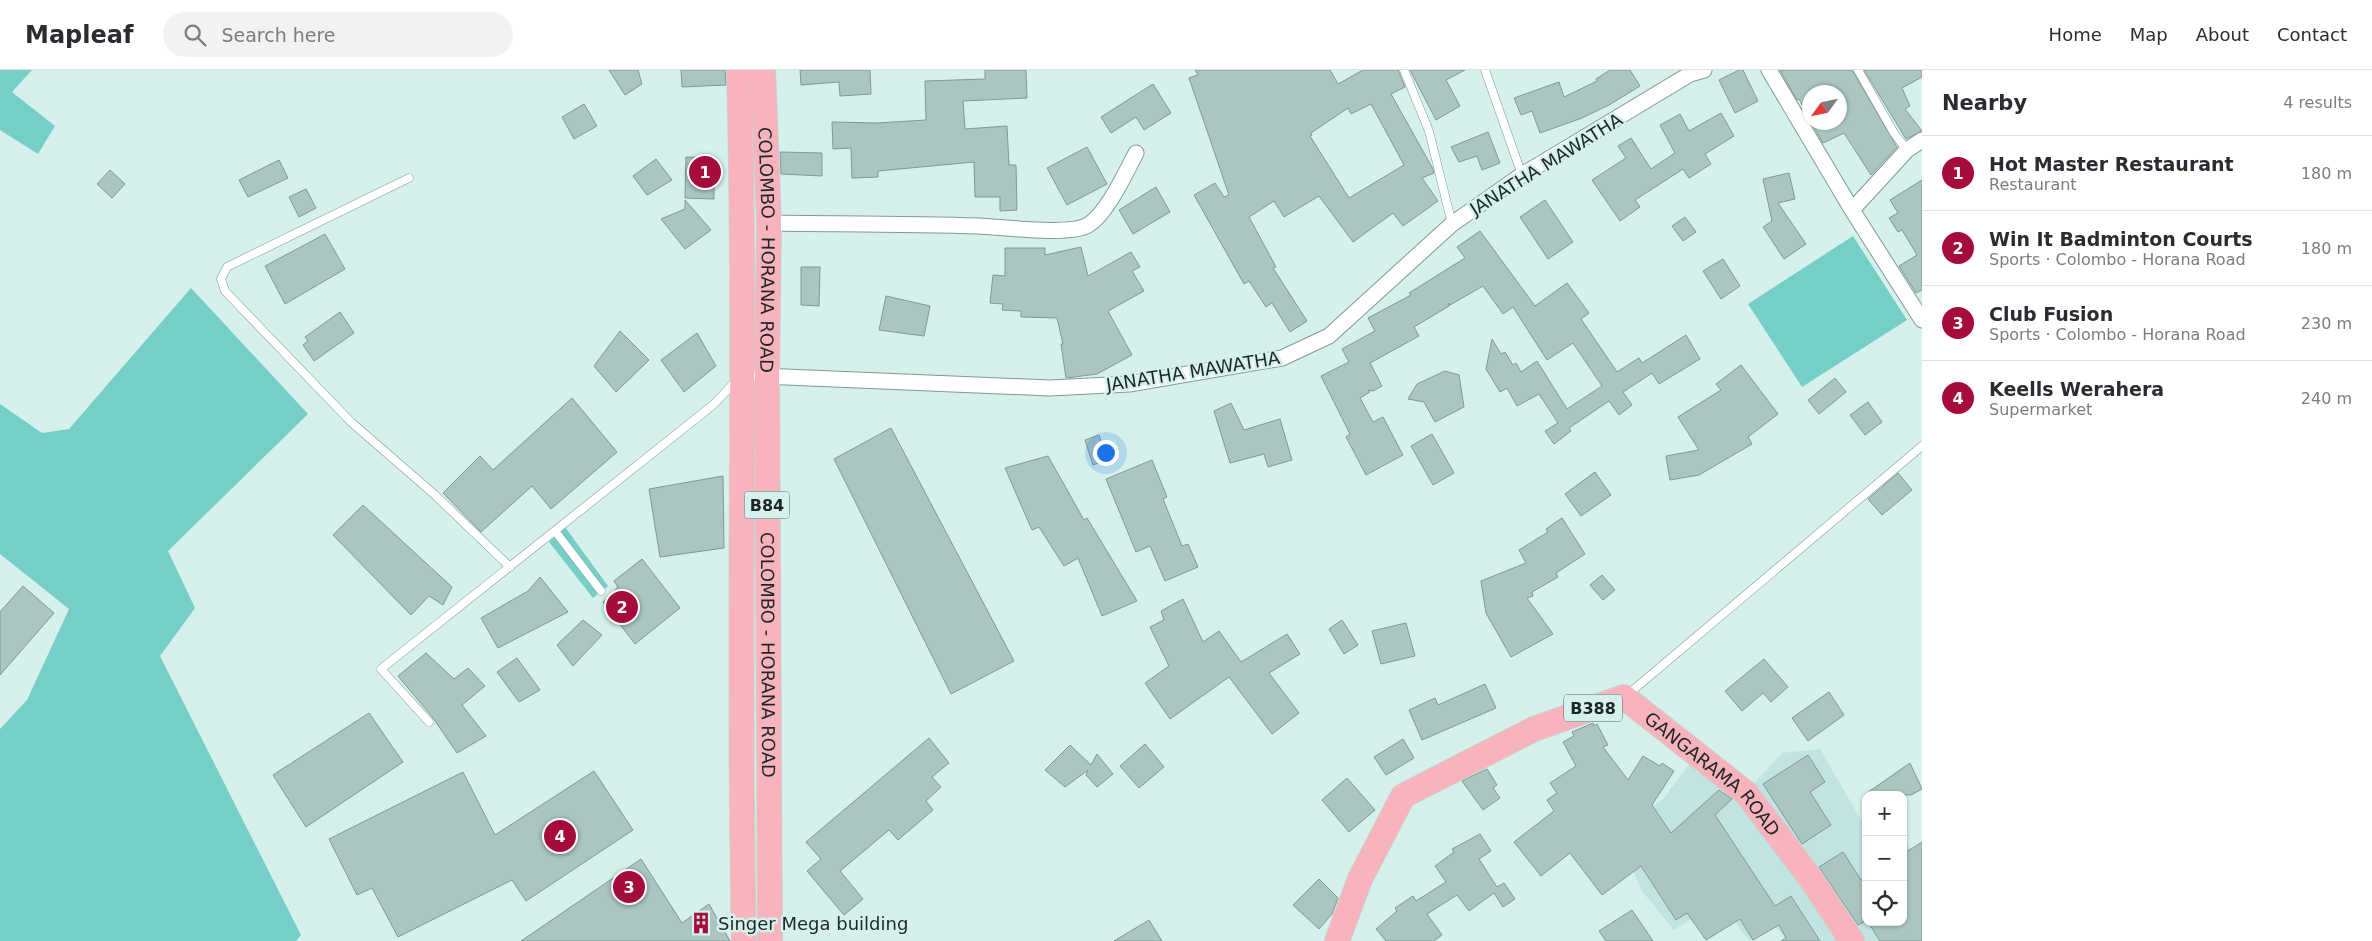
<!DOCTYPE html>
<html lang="en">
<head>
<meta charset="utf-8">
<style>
	:root { --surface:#fff; --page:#f2f2f3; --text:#2b2b33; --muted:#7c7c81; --line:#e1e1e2; --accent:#a50b3b }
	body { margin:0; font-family:"DejaVu Sans",sans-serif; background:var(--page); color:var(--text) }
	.controls { position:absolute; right:15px; bottom:15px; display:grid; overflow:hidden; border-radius:10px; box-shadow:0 1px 4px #0004 }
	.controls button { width:45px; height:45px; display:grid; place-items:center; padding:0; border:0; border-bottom:1px solid var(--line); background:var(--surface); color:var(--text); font:25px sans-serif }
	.compass { position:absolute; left:1802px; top:15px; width:45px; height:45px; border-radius:50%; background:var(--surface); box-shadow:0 1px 4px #0004; rotate:237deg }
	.you { position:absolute; left:1105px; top:382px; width:18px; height:18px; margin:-12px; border:4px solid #fff; border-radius:50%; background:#1a73e8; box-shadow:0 0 0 8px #1a73e833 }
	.badge { display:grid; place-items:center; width:32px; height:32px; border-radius:50%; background:var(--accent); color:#fff; font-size:16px; font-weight:700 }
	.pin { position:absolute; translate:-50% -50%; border:2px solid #fff; box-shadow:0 1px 5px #0006 }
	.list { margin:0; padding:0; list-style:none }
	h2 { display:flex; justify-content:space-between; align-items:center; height:65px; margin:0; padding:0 20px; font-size:21px }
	h2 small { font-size:16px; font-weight:400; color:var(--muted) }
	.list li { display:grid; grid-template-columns:32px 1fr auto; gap:15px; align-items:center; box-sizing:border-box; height:75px; padding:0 20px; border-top:1px solid var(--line) }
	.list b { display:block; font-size:19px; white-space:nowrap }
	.list p { margin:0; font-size:16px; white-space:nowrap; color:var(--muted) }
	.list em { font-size:16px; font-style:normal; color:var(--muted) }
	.icon { flex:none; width:28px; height:28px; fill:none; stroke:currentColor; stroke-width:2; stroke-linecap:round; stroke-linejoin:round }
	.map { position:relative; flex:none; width:1922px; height:871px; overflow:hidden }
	header { display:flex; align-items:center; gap:30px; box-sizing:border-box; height:70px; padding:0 25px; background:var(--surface); border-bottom:1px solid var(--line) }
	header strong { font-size:24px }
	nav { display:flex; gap:28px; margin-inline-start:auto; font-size:18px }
	.search { width:350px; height:45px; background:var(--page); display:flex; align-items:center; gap:12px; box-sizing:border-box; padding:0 18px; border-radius:28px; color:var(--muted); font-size:19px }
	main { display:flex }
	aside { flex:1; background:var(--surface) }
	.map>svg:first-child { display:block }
	.built { fill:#c1e4e0 }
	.green { fill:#76cfc6 }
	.building { fill:#abc5c1; stroke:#819996; fill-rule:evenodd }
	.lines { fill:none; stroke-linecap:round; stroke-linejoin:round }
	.lane-casing { stroke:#819996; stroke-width:9 }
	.street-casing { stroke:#819996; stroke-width:17 }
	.primary-casing { stroke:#cdcfcf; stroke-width:26 }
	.lane { stroke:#fff; stroke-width:8 }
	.street { stroke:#fff; stroke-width:15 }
	.primary { stroke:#f8b3bc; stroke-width:24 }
	.labels { text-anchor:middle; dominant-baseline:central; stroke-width:5; stroke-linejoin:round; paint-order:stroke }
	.shield { fill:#d6f0ec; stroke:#546361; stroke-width:1 }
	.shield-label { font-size:16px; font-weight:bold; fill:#1d2725 }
	.street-label { font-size:18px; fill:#1d2725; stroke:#d6f0ec }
	.poi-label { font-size:18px; fill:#1d2725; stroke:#d6f0ec; text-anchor:start }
</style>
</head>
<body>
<header>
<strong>Mapleaf</strong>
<div class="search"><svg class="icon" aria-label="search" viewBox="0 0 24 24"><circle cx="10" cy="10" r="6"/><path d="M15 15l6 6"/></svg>Search here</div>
<nav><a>Home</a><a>Map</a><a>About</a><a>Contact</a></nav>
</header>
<main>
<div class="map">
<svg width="1922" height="871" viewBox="0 0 1922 871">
	<rect width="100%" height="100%" fill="#d6f0ec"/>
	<path class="built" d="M1820,679L1861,750L1866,752V852H1903V769L1922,796V871H1788L1776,857L1750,871L1738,857L1731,842L1728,825L1674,860L1642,821L1616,765L1664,728L1697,684L1746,722L1782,683Z"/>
	<path class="green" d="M0,0H32L12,22L55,56L38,84L0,60Z
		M1853,166L1907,250L1802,317L1748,234Z
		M191,218L308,344L168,481L195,538L160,586L301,865L296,871H0V659L27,630L69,539L0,484V334L42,363L69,359Z
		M565,457L608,516L593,528L549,472Z"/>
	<path class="building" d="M609,0H638L642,14L625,25Z
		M681,0H725L726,15L682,17Z
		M800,0H870L871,24L840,26L839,12L801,15Z
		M985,0H1026L1027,28L963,31L965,59L1007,56L1009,95H1016L1017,140L1000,141V127H975L974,92L878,101V107L852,108L851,78L833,79L832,52L877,53L926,50L925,11L985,9Z
		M1195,0H1330L1338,14L1363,0H1398L1405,17L1391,24L1433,99L1434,103L1422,108L1438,131L1403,156L1393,143L1353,172L1319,126L1284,147L1274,131L1249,147L1276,197L1273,198L1307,251L1290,262L1272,233L1266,237L1249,211L1244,214L1194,125L1215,113L1224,127L1229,125L1189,8L1198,5ZM1371,34L1404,95L1349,128L1310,66L1312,65L1311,63L1348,38L1351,44Z
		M1410,0H1465L1446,10L1460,36L1436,50Z
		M1610,0H1630L1640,16L1609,35L1582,48L1540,63L1532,41L1521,45L1514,28L1559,12L1564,27L1597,11L1596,9Z
		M1739,0H1743L1758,31L1735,43L1719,10Z
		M1780,0H1852L1897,77L1871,105L1844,63L1823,73L1811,52H1840V22H1810V50L1799,29L1797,30Z
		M1864,0H1922V7L1902,18L1910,36L1905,39L1922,61L1906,69Z
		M1153,14L1171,43L1144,60L1136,47L1111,63L1101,47Z
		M584,34L597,56L574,69L562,47Z
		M1721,43L1734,66L1705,84L1711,94L1689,108L1683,99L1635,130L1640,137L1620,151L1592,110L1626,88L1618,76L1631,68L1651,99L1675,83L1660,55L1680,44L1689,61Z
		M1488,62L1500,93L1482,100L1477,86L1459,92L1451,77Z
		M1087,77L1107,114L1067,135L1047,98Z
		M780,82L822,83V106L781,104Z
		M686,87L714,88V129L685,128Z
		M656,89L672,110L647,125L633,106Z
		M279,90L288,108L248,127L239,110Z
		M110,100L125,114L112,128L97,114Z
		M1789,103L1795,129L1778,133L1806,174L1784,189L1763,157L1772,151L1763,109Z
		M1922,110V220L1916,223L1899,196L1917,185L1902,160L1898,162L1889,148L1898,143L1890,130Z
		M1156,117L1170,142L1133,164L1119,140Z
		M306,119L316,138L299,147L289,127Z
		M685,130L711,160L685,179L661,149L685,139Z
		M1545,130L1573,172L1548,189L1520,147Z
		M1685,147L1696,162L1683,171L1672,156Z
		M1480,161L1535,236L1567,213L1589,243L1581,249L1617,302L1639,288L1642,293L1686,265L1700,289L1659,314L1652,303L1623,322L1632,335L1619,345L1609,331L1569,358L1571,361L1554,374L1545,361L1558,353L1539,324L1517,336L1507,318L1500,322L1486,299L1492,269L1501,284L1505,282L1513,295L1516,293L1521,302L1537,291L1567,339L1602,316L1573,273L1547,290L1513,237L1503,244L1483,216L1450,235L1449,233V236L1414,257L1419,266L1370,293L1382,316L1373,321L1368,320L1370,322L1360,328L1373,352L1383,347L1403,385L1366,405L1346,367L1350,364L1321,306L1349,292L1342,279L1375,261L1368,248L1411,225L1409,223L1465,188L1457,177Z
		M325,164L345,199L285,234L265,196Z
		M1081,177L1088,206L1131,182L1140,197L1132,201L1144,221L1108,241L1132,285L1097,304L1066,308L1061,274H1063L1057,248L1021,247V241L1002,240L1003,234L990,233L993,205L1005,206V178H1045V185Z
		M1723,189L1740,216L1721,229L1703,201Z
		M801,197H820L819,236L801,235Z
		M886,226L930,236L924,266L879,260Z
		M340,242L354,263L314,291L303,275L308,271L305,267Z
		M620,261L649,290L616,322L594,296Z
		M697,263L716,296L684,322L661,290Z
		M1741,295L1778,344L1748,367L1752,374L1699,405L1670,410L1666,386L1699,380L1678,347L1721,320L1716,314Z
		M1445,301L1459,305L1464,337L1435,352L1424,332L1408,329L1417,314Z
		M1835,308L1846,322L1819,344L1808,330Z
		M572,328L617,382L551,439L532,416L481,462L443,423L480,386L493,400Z
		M1868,332L1882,352L1865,365L1850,345Z
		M1231,333L1244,360L1280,349L1292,390L1268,397L1264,384L1230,393L1214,341Z
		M891,358L1014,591L951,624L834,389Z
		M1432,364L1454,403L1433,415L1411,376Z
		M1099,365L1107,390L1093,395L1085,370Z
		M1048,386L1084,450L1087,448L1137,531L1102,546L1078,488L1064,496L1039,457L1032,460L1005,398Z
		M1152,390L1167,427L1163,429L1182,476L1188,474L1198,497L1165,511L1150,476L1136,482L1106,409Z
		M1595,402L1611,425L1581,446L1565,424Z
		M1898,403L1912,420L1882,445L1868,429Z
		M723,406L724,478L660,487L649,419Z
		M363,435L452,517L443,535L429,526L411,545L333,465Z
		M1562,448L1585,484L1556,503L1558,507L1532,522L1533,526L1527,528L1553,564L1511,587L1486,543L1481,511L1526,493L1519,480L1548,462L1546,459Z
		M642,489L680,538L635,574L603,532L618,517L614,511Z
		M1602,505L1615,520L1603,530L1590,515Z
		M540,507L568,542L498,578L481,548L528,521Z
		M23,516L54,543L0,605V542Z
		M1183,529L1203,572L1219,561L1241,592L1287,564L1300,584L1269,603L1299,643L1272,664L1229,607L1170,649L1145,613L1169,596L1150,557L1164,550L1161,541Z
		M583,550L602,565L573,596L557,575Z
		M1342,550L1358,575L1344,584L1329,559Z
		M1406,553L1415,586L1381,594L1372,561Z
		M426,583L454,609L468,598L485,616L462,635L486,666L457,683L433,648L398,606Z
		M517,588L540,620L519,632L497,602Z
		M1764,589L1788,617L1771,632L1763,623L1742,641L1725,621Z
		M1485,614L1496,638L1422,670L1409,640L1435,628L1438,635Z
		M1829,622L1844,645L1808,671L1792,648Z
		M369,643L403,692L306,757L273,705Z
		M1593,653L1594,656L1597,654L1608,675L1603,677L1628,710L1643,686L1660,696L1662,693L1674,701L1652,735L1671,763L1719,720L1732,729L1715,745L1775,836L1791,826L1820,871H1781L1786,868L1779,855L1753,870L1740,849L1706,870L1687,843L1676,850L1641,796L1602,825L1570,783L1541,806L1514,772L1554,741L1547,730L1557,723L1550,713L1576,696L1563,672L1574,666L1572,662Z
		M929,668L949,693L932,707L941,717L926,731L933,740L898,770L889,760L840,801L863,829L844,845L807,801L821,789L806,772Z
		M1403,669L1414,688L1386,705L1374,687Z
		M1145,674L1164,697L1139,718L1120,696Z
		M1070,675L1091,695L1097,684L1113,704L1097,717L1086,705L1088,700L1065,717L1045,700Z
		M1808,685L1825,712L1810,722L1831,755L1802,774L1763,714Z
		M1910,693L1922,719L1911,725H1864Z
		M1487,699L1497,715L1493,718L1500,728L1483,740L1462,711Z
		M594,701L633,760L526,831L512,810L398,867L372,818L357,825L329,769L463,702L495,765Z
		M1347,708L1375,740L1349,762L1322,730Z
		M1480,764L1491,781L1479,789L1497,817L1504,813L1515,829L1503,837L1494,823L1469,841L1457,825L1427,844L1442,865L1434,871H1386L1376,859L1397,841L1395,838L1413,826L1416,831L1446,812L1435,796L1454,782L1452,779Z
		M1922,772V871H1880L1868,852H1903V784Z
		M1843,782L1861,810L1866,807V851L1858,855L1819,797Z
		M641,789L682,853L709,834L730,871H521Z
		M1319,809L1338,828L1332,844L1319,859L1293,835Z
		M1632,840L1653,871H1606L1599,861Z
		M1149,850L1162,871H1114Z"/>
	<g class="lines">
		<g class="lane-casing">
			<path id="lane" d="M1404,0L1429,61L1452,154
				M1485,0L1522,105
				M1858,0L1894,63L1907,80
				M409,108L227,197L221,209L225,221L351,352L435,425L510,497
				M555,461L601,521
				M1626,626L1922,376
				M429,652L381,599L713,335L737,310"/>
		</g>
		<g class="street-casing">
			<path id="street" d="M1769,0L1852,140L1922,250
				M1852,140L1907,80L1922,70
				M769,153C839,154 909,154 979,156C1003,157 1070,166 1088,155C1107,144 1126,102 1136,83
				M760,306L1050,318L1129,314L1282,288L1329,266L1452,154L1522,105L1690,4L1704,0"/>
		</g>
		<g class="primary-casing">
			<g id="primary">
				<path d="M739,0C747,290 737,581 744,871"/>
				<path id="s1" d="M763,0L769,153L767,306L770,871"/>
				<path id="s2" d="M1337,871L1360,809L1403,726L1534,659L1624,627L1746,723L1811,809L1852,871"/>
			</g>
		</g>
		<use href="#lane" class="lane"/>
		<use href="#street" class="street"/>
		<use href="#primary" class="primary"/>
	</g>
	<defs>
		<g id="building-bare" transform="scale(1.725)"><path d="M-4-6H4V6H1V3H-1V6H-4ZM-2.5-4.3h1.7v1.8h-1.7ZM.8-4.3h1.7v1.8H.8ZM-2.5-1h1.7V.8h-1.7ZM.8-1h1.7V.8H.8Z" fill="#a50b3b" stroke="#d6f0ec" stroke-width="2.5" paint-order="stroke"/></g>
	</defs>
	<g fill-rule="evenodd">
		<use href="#building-bare" x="701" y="853"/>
	</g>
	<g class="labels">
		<g class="shield">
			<rect x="744.5" y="421.5" width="45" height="27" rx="4"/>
			<rect x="1564" y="624.5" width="58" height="27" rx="4"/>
		</g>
		<g class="shield-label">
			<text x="767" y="435">B84</text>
			<text x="1593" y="638">B388</text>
		</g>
		<g class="street-label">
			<text transform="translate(1546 94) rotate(-32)">JANATHA MAWATHA</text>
			<text stroke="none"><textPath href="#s1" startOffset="180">COLOMBO - HORANA ROAD</textPath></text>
			<text transform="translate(1193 301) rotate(-9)">JANATHA MAWATHA</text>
			<text stroke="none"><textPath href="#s1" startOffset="585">COLOMBO - HORANA ROAD</textPath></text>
			<text stroke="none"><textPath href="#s2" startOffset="520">GANGARAMA ROAD</textPath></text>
		</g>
		<g class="poi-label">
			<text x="718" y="853">Singer Mega building</text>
		</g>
	</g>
</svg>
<div class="controls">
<button>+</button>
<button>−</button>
<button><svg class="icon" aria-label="locate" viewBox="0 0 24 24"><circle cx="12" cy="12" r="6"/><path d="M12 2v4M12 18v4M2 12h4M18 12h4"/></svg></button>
</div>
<svg class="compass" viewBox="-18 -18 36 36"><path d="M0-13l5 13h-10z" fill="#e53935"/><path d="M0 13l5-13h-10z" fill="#7c7c81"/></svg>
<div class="you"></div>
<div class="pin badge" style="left:705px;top:102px">1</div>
<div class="pin badge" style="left:622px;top:537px">2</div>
<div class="pin badge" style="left:629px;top:817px">3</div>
<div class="pin badge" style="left:560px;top:766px">4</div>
</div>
<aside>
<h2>Nearby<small>4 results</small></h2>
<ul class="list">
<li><span class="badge">1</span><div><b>Hot Master Restaurant</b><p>Restaurant</p></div><em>180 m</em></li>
<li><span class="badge">2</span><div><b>Win It Badminton Courts</b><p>Sports · Colombo - Horana Road</p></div><em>180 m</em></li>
<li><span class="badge">3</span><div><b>Club Fusion</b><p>Sports · Colombo - Horana Road</p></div><em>230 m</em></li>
<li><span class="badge">4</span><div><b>Keells Werahera</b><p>Supermarket</p></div><em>240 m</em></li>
</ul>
</aside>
</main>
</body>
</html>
